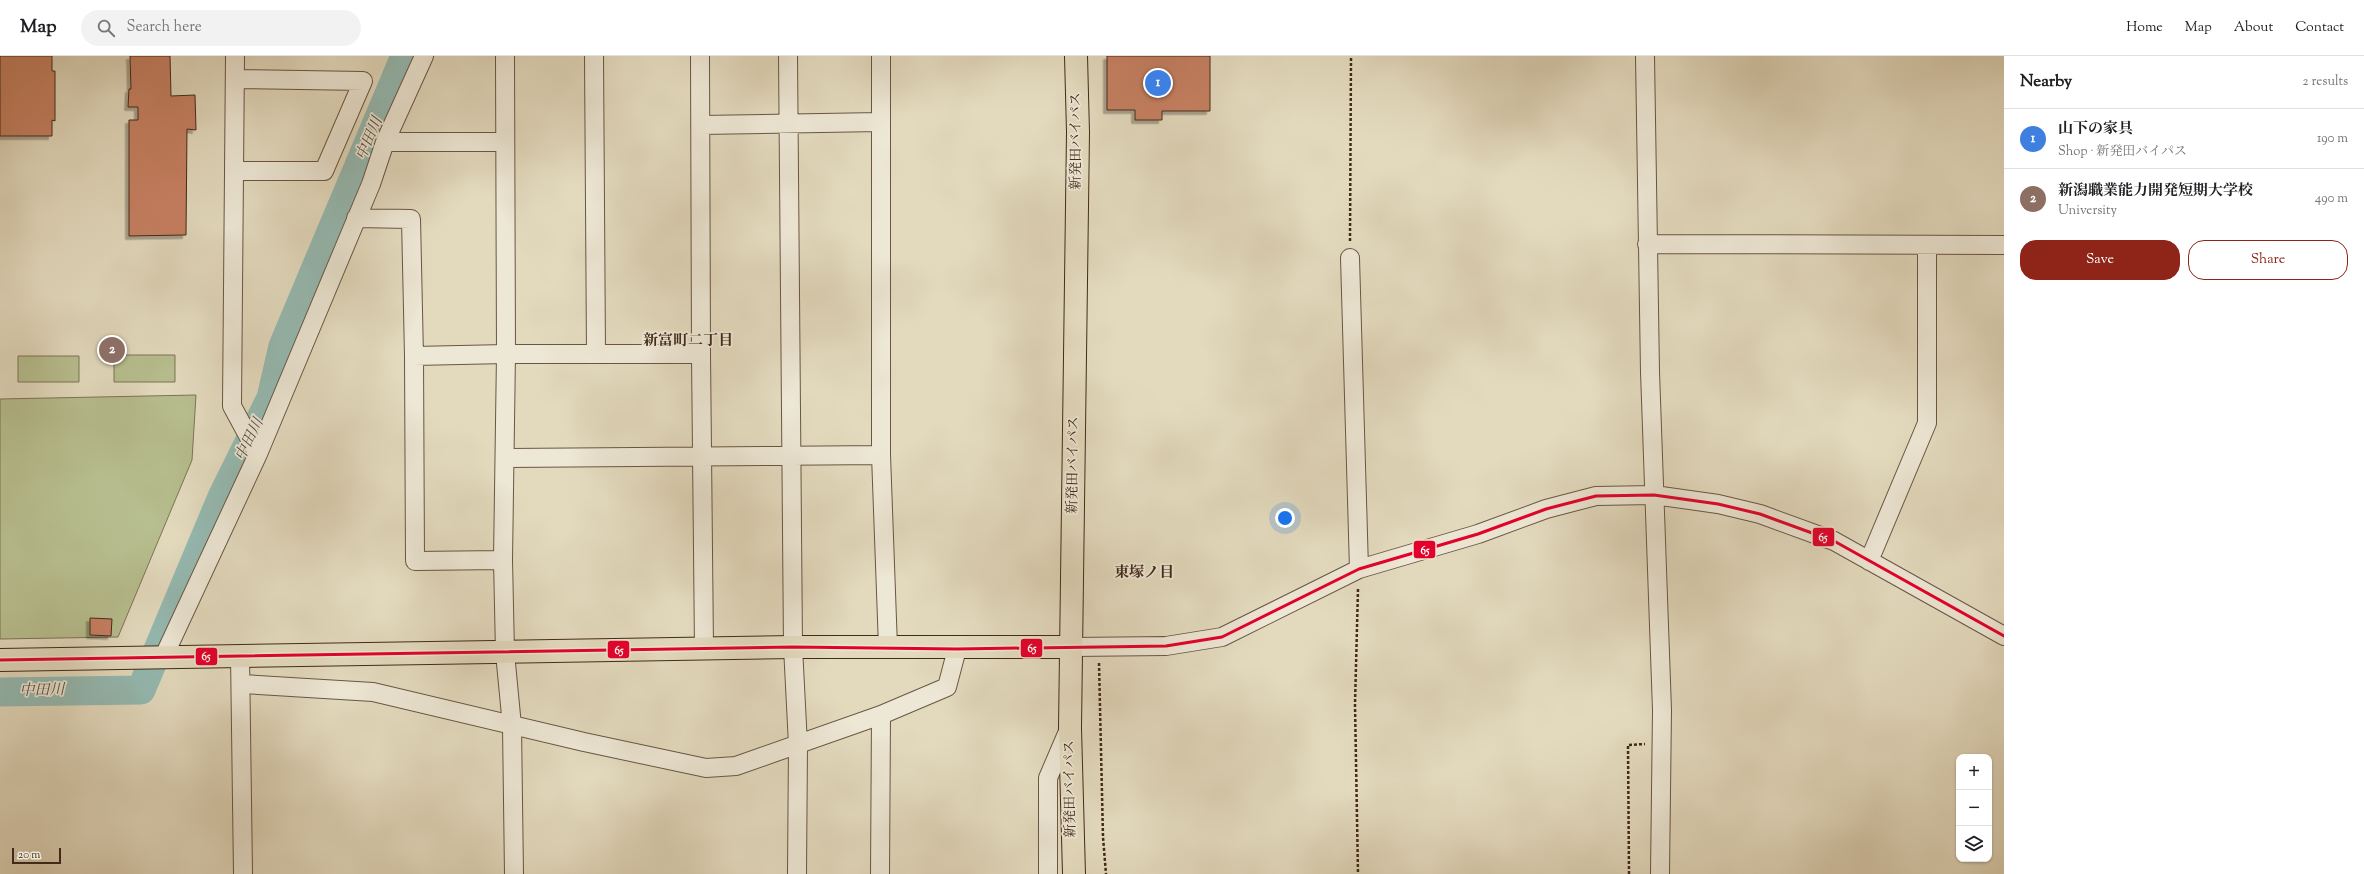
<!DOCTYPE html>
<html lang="en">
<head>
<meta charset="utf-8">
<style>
	:root { --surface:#fff; --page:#f2f2f2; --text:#202124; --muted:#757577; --line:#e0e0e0; --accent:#8f2418 }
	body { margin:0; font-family:"Sorts Mill Goudy","Noto Serif JP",serif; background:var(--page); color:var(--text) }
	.controls { position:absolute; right:12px; bottom:12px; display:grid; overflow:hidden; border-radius:8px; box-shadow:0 1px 3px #0004 }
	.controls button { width:36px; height:36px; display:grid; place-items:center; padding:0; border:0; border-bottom:1px solid var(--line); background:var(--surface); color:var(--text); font:20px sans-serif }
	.scale { position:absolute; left:12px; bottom:10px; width:49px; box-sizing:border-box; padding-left:4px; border:2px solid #412a1a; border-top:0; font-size:11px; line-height:14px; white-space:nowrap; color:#412a1a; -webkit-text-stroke:3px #ede7d5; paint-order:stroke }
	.you { position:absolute; left:1285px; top:462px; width:14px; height:14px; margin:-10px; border:3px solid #fff; border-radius:50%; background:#1a73e8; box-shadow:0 0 0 6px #1a73e833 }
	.badge { display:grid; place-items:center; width:26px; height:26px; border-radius:50%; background:var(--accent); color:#fff; font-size:13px; font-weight:700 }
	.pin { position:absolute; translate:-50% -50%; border:2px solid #fff; box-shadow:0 1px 4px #0006 }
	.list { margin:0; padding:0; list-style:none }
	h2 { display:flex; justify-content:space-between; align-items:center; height:52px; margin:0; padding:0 16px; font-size:17px }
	h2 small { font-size:13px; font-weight:400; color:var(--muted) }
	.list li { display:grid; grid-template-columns:26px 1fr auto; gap:12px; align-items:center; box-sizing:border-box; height:60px; padding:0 16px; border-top:1px solid var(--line) }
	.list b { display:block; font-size:15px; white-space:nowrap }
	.list p { margin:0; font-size:13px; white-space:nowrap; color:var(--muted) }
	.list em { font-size:13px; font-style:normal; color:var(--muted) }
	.actions { display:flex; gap:8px; padding:12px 16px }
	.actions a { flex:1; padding:9px 0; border:1px solid var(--accent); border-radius:16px; text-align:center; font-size:14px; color:var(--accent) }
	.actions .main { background:var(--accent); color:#fff }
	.icon { flex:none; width:22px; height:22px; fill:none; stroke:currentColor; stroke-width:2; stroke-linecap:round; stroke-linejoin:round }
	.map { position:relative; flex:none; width:2004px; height:818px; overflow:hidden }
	header { display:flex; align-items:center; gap:24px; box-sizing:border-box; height:56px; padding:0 20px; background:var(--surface); border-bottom:1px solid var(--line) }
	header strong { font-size:19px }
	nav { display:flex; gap:22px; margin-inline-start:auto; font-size:14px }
	.search { width:280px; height:36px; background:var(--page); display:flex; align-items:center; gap:10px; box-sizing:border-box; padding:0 14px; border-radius:22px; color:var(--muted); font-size:15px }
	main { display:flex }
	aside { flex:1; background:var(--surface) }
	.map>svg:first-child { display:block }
	.green { fill:#b7be8f; stroke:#7c7454 }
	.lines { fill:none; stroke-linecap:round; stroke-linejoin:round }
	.river { stroke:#95bab2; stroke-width:29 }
	.building { fill:#c78164; stroke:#412a1a; filter:url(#shadow) }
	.minor-casing { stroke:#6a5643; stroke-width:20 }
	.highway-casing { stroke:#412a1a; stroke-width:24 }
	.path { stroke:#412a1a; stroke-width:2.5; stroke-dasharray:3 2; stroke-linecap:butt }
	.minor { stroke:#ede7d5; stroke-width:18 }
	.highway { stroke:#e3dabe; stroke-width:22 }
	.bus-1-casing { stroke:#ede7d5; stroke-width:6 }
	.bus-1 { stroke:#e4002b; stroke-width:3 }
	.labels { text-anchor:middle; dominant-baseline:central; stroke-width:3.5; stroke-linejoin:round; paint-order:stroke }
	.street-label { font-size:14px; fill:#412a1a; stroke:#ede7d5 }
	.water-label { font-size:15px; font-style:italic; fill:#564e40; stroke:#ede7d5 }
	.neighbourhood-label { font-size:15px; font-weight:bold; fill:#412a1a; stroke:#ede7d5 }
	.line-badge { stroke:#ede7d5; stroke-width:1.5 }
	.badge-label { font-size:11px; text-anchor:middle; font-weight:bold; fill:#fff }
</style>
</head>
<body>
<header>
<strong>Map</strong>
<div class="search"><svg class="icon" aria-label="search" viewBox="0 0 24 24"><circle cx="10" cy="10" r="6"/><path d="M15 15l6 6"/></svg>Search here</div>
<nav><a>Home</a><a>Map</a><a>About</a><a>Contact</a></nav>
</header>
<main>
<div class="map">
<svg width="2004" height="818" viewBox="0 0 2004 818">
	<defs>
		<filter id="shadow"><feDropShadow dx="-3.5" dy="3.5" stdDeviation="0" flood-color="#0004"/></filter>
	</defs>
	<rect width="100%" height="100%" fill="#e3dabe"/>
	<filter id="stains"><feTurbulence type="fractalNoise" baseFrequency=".005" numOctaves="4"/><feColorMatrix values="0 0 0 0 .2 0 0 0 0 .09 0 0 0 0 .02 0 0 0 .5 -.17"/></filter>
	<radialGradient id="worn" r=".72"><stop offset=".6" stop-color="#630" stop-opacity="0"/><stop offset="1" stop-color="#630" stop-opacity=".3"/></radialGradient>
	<path class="green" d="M114,299H175V326H114Z
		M18,300H79V326H18Z
		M196,339L192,404L118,581L0,583V343Z"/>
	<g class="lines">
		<path class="river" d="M0,636L141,634L222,441L271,342L283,290L405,0"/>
	</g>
	<path class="building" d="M0,0H52V15H55V65L52,64V80H0Z
		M130,0H170L171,40L195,39L196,74L187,73L186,179L129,180V64H138V51H128L129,33H131Z
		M1107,0H1210V55H1162V64H1135V54H1107Z
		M90,562L112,563L111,580L90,579Z"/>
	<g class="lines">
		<g class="minor-casing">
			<path id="minor" d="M235,0L232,350L258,398
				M505,0L506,298L503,504L505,597L512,670L514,818
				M594,0L596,297
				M700,0L701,298L704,592
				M788,0L793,591L798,689L797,818
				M881,0V399L888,591
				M1645,0L1650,316L1662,654L1660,818
				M235,23L363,25L324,115H235
				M701,69L880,66
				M385,86H504
				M356,162L411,163L414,300L415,505L503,504
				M1647,188L2004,189
				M1350,202L1359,513
				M414,300L506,298H701
				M506,402L881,399
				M1869,505L1927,367V189
				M1072,591L1166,590L1222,581L1359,513L1478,478L1546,453L1596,440L1654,439L1718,448L1760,458L1834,485L2004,580
				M164,600L258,398L371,128L385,86L424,0
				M240,600L243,818
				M242,628L373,636L584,686L706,712L736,710L881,659L947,631L957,593
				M880,818L881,659
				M1048,818V722L1069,673"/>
		</g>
		<g class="highway-casing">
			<path id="highway" d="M0,604L793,591H1072
				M1074,818L1070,672L1078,76L1076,0"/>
		</g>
		<path class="path" d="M1350,185L1351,0
			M1358,533L1355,648L1358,818
			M1099,607L1103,781L1106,818
			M1629,818L1628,689L1645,688"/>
		<use href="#minor" class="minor"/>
		<use href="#highway" class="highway"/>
		<g class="bus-1-casing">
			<path id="bus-1" d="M0,604L793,591L957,593L1166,590L1222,581L1359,513L1478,478L1546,453L1596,440L1654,439L1718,448L1760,458L1834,485L2004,580"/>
		</g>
		<use href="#bus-1" class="bus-1"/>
	</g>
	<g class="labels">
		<g class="street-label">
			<text transform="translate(1077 85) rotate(-90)">新発田バイパス</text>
			<text transform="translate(1074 409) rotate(-89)">新発田バイパス</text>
			<text transform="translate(1071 733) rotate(-91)">新発田バイパス</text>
		</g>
		<g class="water-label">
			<text transform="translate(370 83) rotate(-67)">中田川</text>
			<text transform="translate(250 384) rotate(-64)">中田川</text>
			<text transform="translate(42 635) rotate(-1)">中田川</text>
		</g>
		<g class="neighbourhood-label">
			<text x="688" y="285">新富町二丁目</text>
			<text x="1144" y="517">東塚ノ目</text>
		</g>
	</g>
	<g class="line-badge">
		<rect x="1812" y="471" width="23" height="20" rx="4" fill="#e4002b"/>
		<rect x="1413" y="484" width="23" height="19" rx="4" fill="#e4002b"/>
		<rect x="1020" y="582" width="23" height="20" rx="4" fill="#e4002b"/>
		<rect x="607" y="584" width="23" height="19" rx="4" fill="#e4002b"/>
		<rect x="195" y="591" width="23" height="19" rx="4" fill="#e4002b"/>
	</g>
	<g class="badge-label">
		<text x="1823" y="485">65</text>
		<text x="1425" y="498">65</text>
		<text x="1032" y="596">65</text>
		<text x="619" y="598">65</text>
		<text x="206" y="604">65</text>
	</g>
	<rect width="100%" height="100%" filter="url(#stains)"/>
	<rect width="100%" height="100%" fill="url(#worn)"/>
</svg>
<div class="controls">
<button>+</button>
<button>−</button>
<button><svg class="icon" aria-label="layers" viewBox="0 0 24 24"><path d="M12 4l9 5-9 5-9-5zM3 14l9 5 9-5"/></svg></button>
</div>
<div class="scale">20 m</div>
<div class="you"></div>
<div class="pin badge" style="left:1158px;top:27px;background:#3f7fe0">1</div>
<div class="pin badge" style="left:112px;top:294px;background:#8d6e63">2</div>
</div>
<aside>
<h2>Nearby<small>2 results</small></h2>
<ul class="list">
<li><span class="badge" style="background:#3f7fe0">1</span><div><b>山下の家具</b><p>Shop · 新発田バイパス</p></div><em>190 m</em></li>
<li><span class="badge" style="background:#8d6e63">2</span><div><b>新潟職業能力開発短期大学校</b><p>University</p></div><em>490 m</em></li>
</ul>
<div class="actions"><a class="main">Save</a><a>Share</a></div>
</aside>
</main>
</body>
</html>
